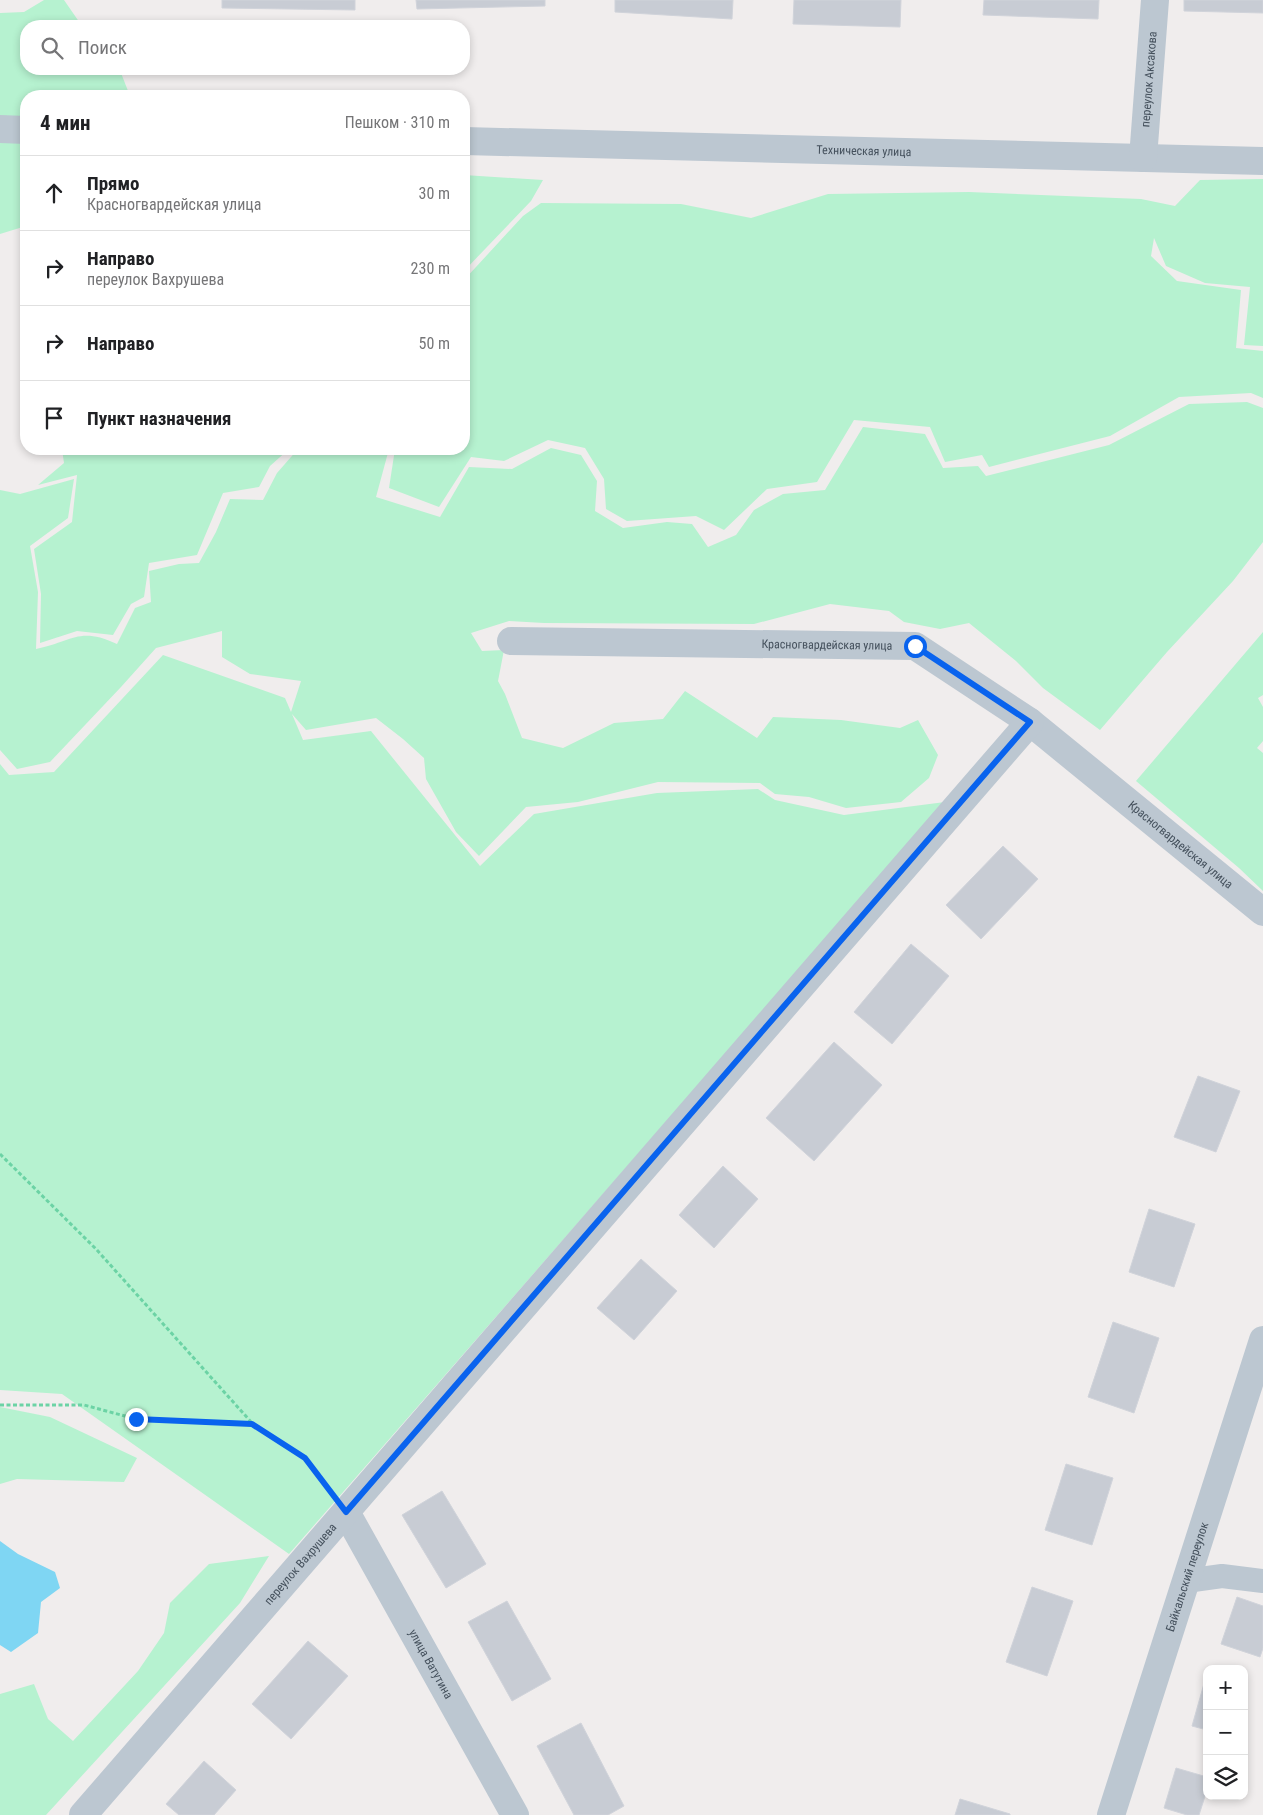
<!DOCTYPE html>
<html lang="ru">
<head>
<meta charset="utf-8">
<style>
	:root { --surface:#fff; --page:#f2f2f2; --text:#202124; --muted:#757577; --line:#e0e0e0 }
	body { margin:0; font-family:"Roboto Condensed",sans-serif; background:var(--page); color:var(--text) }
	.controls { position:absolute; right:15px; bottom:15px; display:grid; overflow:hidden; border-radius:10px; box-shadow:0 2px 8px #0003 }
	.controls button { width:45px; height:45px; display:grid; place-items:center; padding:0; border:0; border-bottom:1px solid var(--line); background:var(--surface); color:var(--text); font:25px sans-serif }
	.stop { position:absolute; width:15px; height:15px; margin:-11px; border:4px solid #0963ee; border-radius:50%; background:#fff }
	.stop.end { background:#0963ee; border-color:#fff; box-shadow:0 1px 5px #0008 }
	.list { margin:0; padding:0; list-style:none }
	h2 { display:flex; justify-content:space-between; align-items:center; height:65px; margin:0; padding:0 20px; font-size:21px }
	h2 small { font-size:16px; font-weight:400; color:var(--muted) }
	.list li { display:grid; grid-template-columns:32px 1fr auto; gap:15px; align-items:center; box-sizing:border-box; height:75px; padding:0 20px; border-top:1px solid var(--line) }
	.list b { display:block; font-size:19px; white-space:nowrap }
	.list p { margin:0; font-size:16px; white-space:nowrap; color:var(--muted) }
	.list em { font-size:16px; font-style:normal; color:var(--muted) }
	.icon { flex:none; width:28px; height:28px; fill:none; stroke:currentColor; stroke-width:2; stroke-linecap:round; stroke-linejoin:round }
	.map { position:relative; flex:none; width:1263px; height:1815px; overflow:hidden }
	.search { position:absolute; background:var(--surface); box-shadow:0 2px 8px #0003; left:20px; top:20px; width:450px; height:55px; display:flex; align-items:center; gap:12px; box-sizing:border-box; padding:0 18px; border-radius:20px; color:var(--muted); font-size:19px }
	.panel { position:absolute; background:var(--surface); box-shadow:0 2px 8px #0003; left:20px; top:90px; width:450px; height:365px; border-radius:20px }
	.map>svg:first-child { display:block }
	.green { fill:#b6f2d0 }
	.water { fill:#7fd6f3 }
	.building { fill:#c8ccd4; stroke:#d0d3da }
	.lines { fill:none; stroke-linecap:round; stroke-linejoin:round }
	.path { stroke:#6cd3a5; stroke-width:3; stroke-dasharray:4 2.5; stroke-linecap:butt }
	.pedestrian { stroke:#bcc7d1; stroke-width:24 }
	.minor { stroke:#bcc7d1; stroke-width:28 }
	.route { stroke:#0963ee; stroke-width:6 }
	.labels { text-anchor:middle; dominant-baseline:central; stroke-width:4; stroke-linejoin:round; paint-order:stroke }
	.street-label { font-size:12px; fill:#44505c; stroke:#fff }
</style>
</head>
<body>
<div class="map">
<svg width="1263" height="1815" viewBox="0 0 1263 1815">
	<rect width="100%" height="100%" fill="#f0eded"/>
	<path class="green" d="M44,0H64L82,26H26V69H117L121,73L130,96H26V226L0,234V13L24,12Z
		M464,175L543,180L531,201L464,271Z
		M1263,179V346L1244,345L1250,287L1205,283L1166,266L1154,238L1151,256L1177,281L1241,290L1236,348L1263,351V398L1251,393L1179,397L1110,436L989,467L982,455L945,462L930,427L854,420L817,482L767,489L724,530L696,516L627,521L606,509L604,479L585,448L548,440L504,461L471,457L439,507L389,488L395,449H464V280L523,216L541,203L681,204L751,218L828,194L969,192L1141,199L1175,206L1200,180Z
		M1247,402L1263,408V542L1233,581L1167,652L1100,730L1043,688L1016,661L969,623L940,629L904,622L889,611L830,604L754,624L544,623L509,621L471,633L482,651L504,650L498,681L505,694L522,738L563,748L614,723L663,719L685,691L757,738L773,717L841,720L900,728L918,720L938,755L929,778L901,802L846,808L809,797L775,794L760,783L658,782L578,802L526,807L479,856L456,832L426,779L424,758L403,739L376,718L306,730L292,714L303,740L371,731L480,866L534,814L657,793L758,789L775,800L844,815L945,802L289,1554L62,1394L0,1390V764L9,775L54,772L163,655L285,698L291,712L301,681L250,674L222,657V631L156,648L121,687L50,762L17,769L0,750V490L20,494L74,479L68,518L30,546L38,592L36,649C71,642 79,626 117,644L135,608L151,602L149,571L179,564L199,563L216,532L230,499L263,500L277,473L298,449H389L376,497L440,517L469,467L512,469L551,448L581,455L597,481L595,511L623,528L667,522L692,524L708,547L736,535L754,510L783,494L825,490L863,427L925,434L943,468L978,466L986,476L1109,445L1189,404Z
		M62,449H289L270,466L259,487L223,493L197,555L149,563L144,597L131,604L113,635L77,631L40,643L41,594L34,549L72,522L77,475L38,485L64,463Z
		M1263,632V695L1258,698L1263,707V741L1257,748L1263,753V891L1239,868L1136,781Z
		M0,1407L50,1417L137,1458L124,1482L17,1479L0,1484Z
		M269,1556L240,1603L46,1815H0V1694L34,1684L48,1719L73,1741L138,1671L164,1633L170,1603L209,1564Z"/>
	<path class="water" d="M0,1541L18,1554L55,1572L60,1588L41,1602L38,1633L11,1652L0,1645Z"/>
	<path class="building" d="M222,0H355V10L222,8Z
		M416,0H545V6L417,9Z
		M615,0H733L732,19L615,12Z
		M794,0H901L900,27L793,24Z
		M984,0H1099L1098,19L983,15Z
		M1184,0H1263V13L1184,11Z
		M1003,846L1038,879L981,939L946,905Z
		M911,944L949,976L892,1044L854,1012Z
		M834,1042L882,1085L814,1161L766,1118Z
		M1198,1076L1240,1091L1216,1152L1174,1137Z
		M723,1166L758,1199L714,1248L679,1215Z
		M1149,1209L1195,1224L1174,1287L1129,1272Z
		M641,1259L677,1291L634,1340L597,1308Z
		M1113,1322L1159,1338L1134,1413L1088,1397Z
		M1066,1464L1113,1478L1092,1545L1045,1530Z
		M442,1491L486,1564L446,1588L402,1515Z
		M1032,1587L1073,1601L1047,1676L1006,1662Z
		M1237,1597L1263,1606V1648L1260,1657L1221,1644Z
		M507,1601L551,1679L512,1701L468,1622Z
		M308,1641L348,1676L291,1739L252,1704Z
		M1205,1680L1207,1681V1730L1192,1726Z
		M581,1723L624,1806L608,1815H574L537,1746Z
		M204,1761L236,1790L214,1815H179L166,1804Z
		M1176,1768L1207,1777V1790L1199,1815H1187L1164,1808Z
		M960,1799L1010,1814V1815H955Z"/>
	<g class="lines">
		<path class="path" d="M0,1154L96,1249L252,1423
			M0,1405H84L136,1419L252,1424L305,1458L327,1488"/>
		<path class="pedestrian" d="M1186,1581L1222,1576L1263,1581"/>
		<g class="minor">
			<path d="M0,129L26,130"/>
			<path id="s1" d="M464,141L1263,161"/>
			<path id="s2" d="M1143,158L1155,0"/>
			<path id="s3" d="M511,641L915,646L1030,722L1263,912"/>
			<path id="s4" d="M346,1512L515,1815"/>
			<path id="s5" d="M83,1815L1030,722"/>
			<path id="s6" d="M1111,1815L1263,1340"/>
		</g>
	</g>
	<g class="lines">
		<path class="route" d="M136,1419L252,1424L305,1458L346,1512L1030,722L915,646"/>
	</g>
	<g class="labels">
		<g class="street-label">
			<text stroke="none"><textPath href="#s2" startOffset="79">переулок Аксакова</textPath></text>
			<text stroke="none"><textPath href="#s1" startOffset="400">Техническая улица</textPath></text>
			<text stroke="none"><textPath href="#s3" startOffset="316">Красногвардейская улица</textPath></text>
			<text stroke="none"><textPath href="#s3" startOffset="736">Красногвардейская улица</textPath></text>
			<text stroke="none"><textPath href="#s5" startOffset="332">переулок Вахрушева</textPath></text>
			<text stroke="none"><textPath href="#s6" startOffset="250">Байкальский переулок</textPath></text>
			<text stroke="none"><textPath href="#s4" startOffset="174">улица Ватутина</textPath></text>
		</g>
	</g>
</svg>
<div class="controls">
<button>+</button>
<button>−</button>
<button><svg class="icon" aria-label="layers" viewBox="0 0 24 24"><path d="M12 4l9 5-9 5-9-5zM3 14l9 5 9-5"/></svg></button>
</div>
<div class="stop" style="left:915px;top:646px"></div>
<div class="stop end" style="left:136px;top:1419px"></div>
<div class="search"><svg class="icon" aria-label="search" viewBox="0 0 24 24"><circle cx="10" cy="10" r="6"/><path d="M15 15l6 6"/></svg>Поиск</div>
<section class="panel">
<h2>4 мин<small>Пешком · 310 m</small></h2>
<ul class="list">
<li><svg class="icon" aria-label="ahead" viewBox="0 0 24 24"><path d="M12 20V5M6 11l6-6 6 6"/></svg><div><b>Прямо</b><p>Красногвардейская улица</p></div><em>30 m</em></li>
<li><svg class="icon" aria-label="right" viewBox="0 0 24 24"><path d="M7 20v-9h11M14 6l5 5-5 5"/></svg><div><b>Направо</b><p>переулок Вахрушева</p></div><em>230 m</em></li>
<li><svg class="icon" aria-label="right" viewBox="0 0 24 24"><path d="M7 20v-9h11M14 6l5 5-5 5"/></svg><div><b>Направо</b></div><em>50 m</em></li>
<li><svg class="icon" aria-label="arrive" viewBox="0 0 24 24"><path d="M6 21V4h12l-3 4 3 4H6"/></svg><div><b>Пункт назначения</b></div></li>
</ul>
</section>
</div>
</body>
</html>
